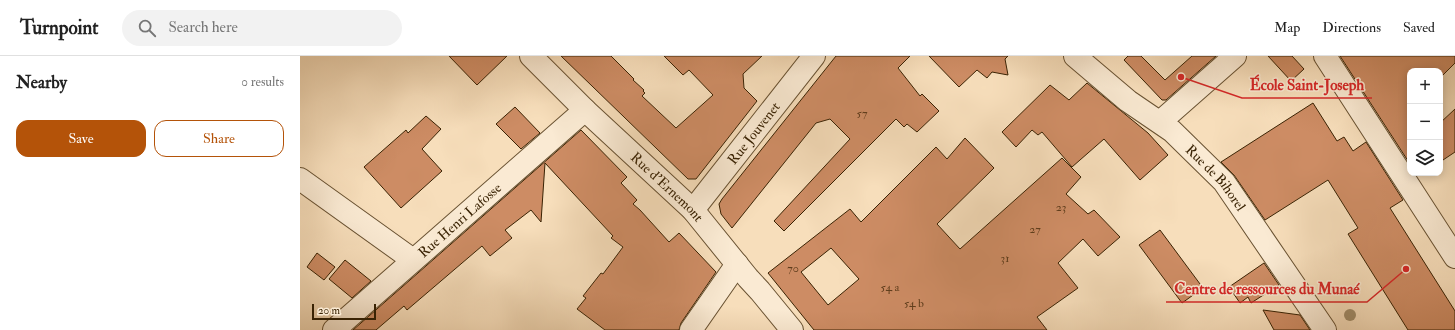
<!DOCTYPE html>
<html lang="en">
<head>
<meta charset="utf-8">
<style>
	:root { --surface:#fff; --page:#f2f2f2; --text:#222; --muted:#767676; --line:#e0e0e0; --accent:#b45309 }
	body { margin:0; font-family:"IM FELL Double Pica",serif; background:var(--page); color:var(--text) }
	.controls { position:absolute; right:12px; top:12px; display:grid; overflow:hidden; border-radius:8px; box-shadow:0 2px 10px #0003 }
	.controls button { width:36px; height:36px; display:grid; place-items:center; padding:0; border:0; border-bottom:1px solid var(--line); background:var(--surface); color:var(--text); font:20px sans-serif }
	.scale { position:absolute; left:12px; bottom:10px; width:64px; box-sizing:border-box; padding-left:4px; border:2px solid #3a2304; border-top:0; font-size:11px; line-height:14px; white-space:nowrap; color:#3a2304; -webkit-text-stroke:3px #faead3; paint-order:stroke }
	.list { margin:0; padding:0; list-style:none }
	h2 { display:flex; justify-content:space-between; align-items:center; height:52px; margin:0; padding:0 16px; font-size:17px }
	h2 small { font-size:13px; font-weight:400; color:var(--muted) }
	.actions { display:flex; gap:8px; padding:12px 16px }
	.actions a { flex:1; padding:9px 0; border:1px solid var(--accent); border-radius:12px; text-align:center; font-size:14px; color:var(--accent) }
	.actions .main { background:var(--accent); color:#fff }
	.icon { flex:none; width:22px; height:22px; fill:none; stroke:currentColor; stroke-width:2; stroke-linecap:round; stroke-linejoin:round }
	.map { position:relative; flex:none; width:1155px; height:274px; overflow:hidden }
	header { display:flex; align-items:center; gap:24px; box-sizing:border-box; height:56px; padding:0 20px; background:var(--surface); border-bottom:1px solid var(--line) }
	header strong { font-size:19px }
	nav { display:flex; gap:22px; margin-inline-start:auto; font-size:14px }
	.search { width:280px; height:36px; background:var(--page); display:flex; align-items:center; gap:10px; box-sizing:border-box; padding:0 14px; border-radius:22px; color:var(--muted); font-size:15px }
	main { display:flex }
	aside { flex:1; background:var(--surface) }
	.map>svg:first-child { display:block }
	.building { fill:#cd8c64; stroke:#3a2304; fill-rule:evenodd }
	.lines { fill:none; stroke-linecap:round; stroke-linejoin:round }
	.minor-casing { stroke:#695232; stroke-width:24 }
	.minor { stroke:#faead3; stroke-width:22 }
	.tree { fill:#a18d6a }
	.labels { text-anchor:middle; dominant-baseline:central; stroke-width:3; stroke-linejoin:round; paint-order:stroke }
	.number-label { font-size:12px; fill:#5f3d1c }
	.street-label { font-size:14px; fill:#3a2304; stroke:#faead3 }
	.leader { fill:none; stroke:#d62828; stroke-width:1.5 }
	.callout-dot { fill:#d62828; stroke:#faead3; stroke-width:1.5 }
	.callout-label { font-size:15px; text-anchor:middle; font-weight:bold; fill:#d62828; stroke:#faead3; stroke-width:3; stroke-linejoin:round; paint-order:stroke }
</style>
</head>
<body>
<header>
<strong>Turnpoint</strong>
<div class="search"><svg class="icon" aria-label="search" viewBox="0 0 24 24"><circle cx="10" cy="10" r="6"/><path d="M15 15l6 6"/></svg>Search here</div>
<nav><a>Map</a><a>Directions</a><a>Saved</a></nav>
</header>
<main>
<aside>
<h2>Nearby<small>0 results</small></h2>
<ul class="list">
</ul>
<div class="actions"><a class="main">Save</a><a>Share</a></div>
</aside>
<div class="map">
<svg width="1155" height="274" viewBox="0 0 1155 274">
	<rect width="100%" height="100%" fill="#f7debb"/>
	<filter id="stains"><feTurbulence type="fractalNoise" baseFrequency=".005" numOctaves="4"/><feColorMatrix values="0 0 0 0 .2 0 0 0 0 .09 0 0 0 0 .02 0 0 0 .5 -.17"/></filter>
	<radialGradient id="worn" r=".72"><stop offset=".6" stop-color="#630" stop-opacity="0"/><stop offset="1" stop-color="#630" stop-opacity=".3"/></radialGradient>
	<path class="building" d="M149,0H207L177,29Z
		M261,0H311L334,23L333,24L344,34L343,35L345,37L342,40L376,72L413,39L389,14L383,19L364,0H462L443,18L444,32L457,45L396,123H388Z
		M536,0H610L598,12L620,40L622,38L639,55L617,76L607,68L604,71L596,63L484,175L474,165L550,83L530,63L516,67L432,172L421,158L419,148L422,143Z
		M629,0H708L705,3L708,19L692,16L687,22L677,14L659,31Z
		M828,0H841L865,24L892,0H916L866,44H862L824,4Z
		M968,0H992L1004,13L991,25Z
		M1040,0H1155V7L1140,22V15H1110V108Z
		M787,27L848,77L868,99L840,124L804,83L772,111L742,76L738,79L732,74L716,91L702,76L750,29L769,44Z
		M1013,47L1037,85L1044,81L1053,95L1066,86L1103,144L1090,152L1155,255V274H1108L1048,178L1058,172L1028,124L965,164L934,119L921,106Z
		M215,51L240,77L221,93L196,68Z
		M1155,53V96L1140,106V67Z
		M126,60L141,73L122,93L142,115L101,152L64,111L106,74L108,77Z
		M281,74L327,121L321,127L337,144L333,148L340,154L369,186L379,177L416,216L381,267L379,274H305L277,253L286,242L283,240L301,217L303,218L323,191L311,182L313,180L245,107L241,166L231,154L205,174L212,182L190,200L182,190L107,254L104,250L76,274H53Z
		M665,82L694,112L637,168L660,193L762,102L781,121L766,138L788,158L794,154L820,181L798,200L783,183L758,207L778,232L737,261L747,274H514L468,217L550,153L561,166L636,91L647,103ZM531,192L559,223L528,249L501,216Z
		M860,174L903,232L882,247L839,189Z
		M17,197L35,211L24,224L7,211Z
		M45,204L71,225L52,242L29,223Z
		M964,207L979,229L951,247L948,241L940,247L929,231Z
		M963,254L1000,259L1010,274H974Z"/>
	<g class="lines">
		<g class="minor-casing">
			<g id="minor">
				<path id="s1" d="M231,0L285,54L393,154L448,222L460,235L492,274"/>
				<path id="s2" d="M775,0L828,45L872,75L924,126L1025,274"/>
				<path d="M1025,0L1155,201"/>
				<path d="M860,66L935,0"/>
				<path d="M0,123L113,204"/>
				<path id="s3" d="M393,154L514,0"/>
				<path id="s4" d="M34,274L285,54"/>
				<path d="M391,274L437,208"/>
			</g>
		</g>
		<use href="#minor" class="minor"/>
	</g>
	<circle class="tree" cx="1050" cy="259" r="6"/>
	<g class="labels">
		<g class="number-label">
			<text x="562" y="57">57</text>
			<text x="761" y="151">23</text>
			<text x="735" y="173">27</text>
			<text x="705" y="202">31</text>
			<text x="493" y="212">70</text>
			<text x="590" y="231">54 a</text>
			<text x="614" y="247">54 b</text>
		</g>
		<g class="street-label">
			<text stroke="none"><textPath href="#s3" startOffset="98">Rue Jouvenet</textPath></text>
			<text stroke="none"><textPath href="#s2" startOffset="187">Rue de Bihorel</textPath></text>
			<text stroke="none"><textPath href="#s1" startOffset="189">Rue d'Ernemont</textPath></text>
			<text stroke="none"><textPath href="#s4" startOffset="167">Rue Henri Lafosse</textPath></text>
		</g>
	</g>
	<path class="leader" d="M881 21L942 42H1072M1106 213L1067 246H866"/>
	<g class="callout-dot">
		<circle cx="881" cy="21" r="4"/>
		<circle cx="1106" cy="213" r="4"/>
	</g>
	<g class="callout-label">
		<text x="1007" y="34">École Saint-Joseph</text>
		<text x="967" y="238">Centre de ressources du Munaé</text>
	</g>
	<rect width="100%" height="100%" filter="url(#stains)"/>
	<rect width="100%" height="100%" fill="url(#worn)"/>
</svg>
<div class="controls">
<button>+</button>
<button>−</button>
<button><svg class="icon" aria-label="layers" viewBox="0 0 24 24"><path d="M12 4l9 5-9 5-9-5zM3 14l9 5 9-5"/></svg></button>
</div>
<div class="scale">20 m</div>
</div>
</main>
</body>
</html>
